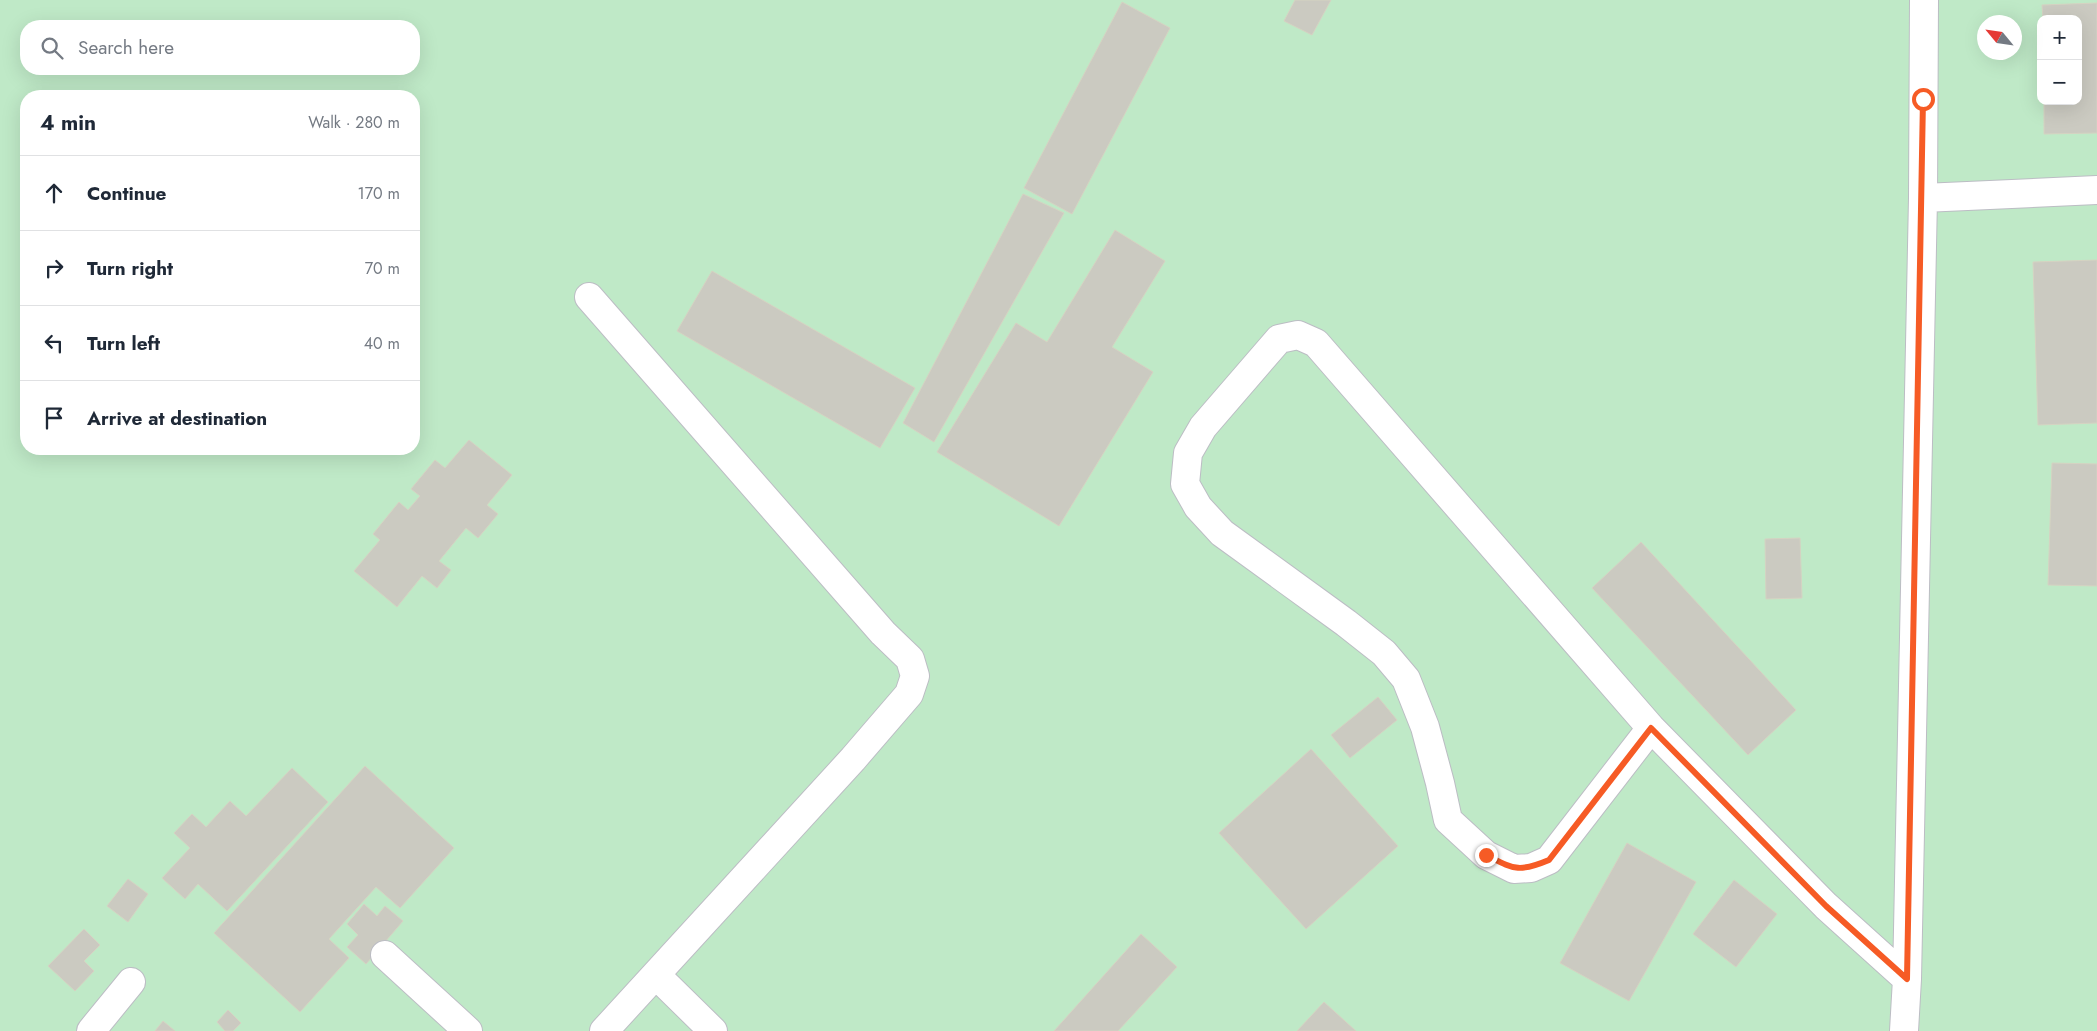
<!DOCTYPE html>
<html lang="en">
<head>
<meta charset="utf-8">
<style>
	:root { --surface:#fff; --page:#f2f2f3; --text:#1f2937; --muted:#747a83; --line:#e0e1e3 }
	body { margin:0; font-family:Jost,sans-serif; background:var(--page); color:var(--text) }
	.controls { position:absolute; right:15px; top:15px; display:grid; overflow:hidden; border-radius:10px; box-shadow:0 5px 20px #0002 }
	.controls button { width:45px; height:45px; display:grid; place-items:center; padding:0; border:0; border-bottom:1px solid var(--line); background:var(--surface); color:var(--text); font:25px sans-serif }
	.compass { position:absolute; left:1977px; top:15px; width:45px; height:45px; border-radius:50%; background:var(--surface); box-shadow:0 5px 20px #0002; rotate:299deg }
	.stop { position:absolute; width:15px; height:15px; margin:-11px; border:4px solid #f65b25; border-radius:50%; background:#fff }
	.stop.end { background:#f65b25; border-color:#fff; box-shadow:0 1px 5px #0008 }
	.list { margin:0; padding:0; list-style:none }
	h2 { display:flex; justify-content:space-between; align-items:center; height:65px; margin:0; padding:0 20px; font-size:21px }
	h2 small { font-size:16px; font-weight:400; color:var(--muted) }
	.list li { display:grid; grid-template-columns:32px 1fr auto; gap:15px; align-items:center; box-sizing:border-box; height:75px; padding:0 20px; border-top:1px solid var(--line) }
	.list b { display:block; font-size:19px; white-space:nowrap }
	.list em { font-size:16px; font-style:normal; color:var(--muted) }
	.icon { flex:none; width:28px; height:28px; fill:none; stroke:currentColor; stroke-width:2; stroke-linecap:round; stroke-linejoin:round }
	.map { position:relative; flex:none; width:2097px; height:1031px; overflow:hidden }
	.search { position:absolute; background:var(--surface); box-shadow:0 5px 20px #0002; left:20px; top:20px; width:400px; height:55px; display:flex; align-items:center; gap:12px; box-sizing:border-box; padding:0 18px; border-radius:20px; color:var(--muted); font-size:19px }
	.panel { position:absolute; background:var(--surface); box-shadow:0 5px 20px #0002; left:20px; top:90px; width:400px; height:365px; border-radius:20px }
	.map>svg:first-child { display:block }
	.green { fill:#bfe9c7; fill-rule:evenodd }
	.building { fill:#cbcac1; stroke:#d5d3c2 }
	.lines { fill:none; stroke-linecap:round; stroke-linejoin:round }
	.minor-casing { stroke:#bcbdc4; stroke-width:30 }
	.minor { stroke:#fff; stroke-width:28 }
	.route { stroke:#f65b25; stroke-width:6 }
</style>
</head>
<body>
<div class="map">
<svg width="2097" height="1031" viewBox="0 0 2097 1031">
	<rect width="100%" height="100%" fill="#f0efe4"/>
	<path class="green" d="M0,0H2097V1031H0ZM2041,19H2078V101H2041ZM1984,22H2014V52H1984ZM26,26H414V69H26ZM26,96H414V449H26Z"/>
	<path class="building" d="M1295,0H1331L1312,35L1284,21Z
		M1122,2L1170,28L1072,214L1024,188Z
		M2097,3V133L2044,134V101H2078V19H2043L2042,5Z
		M1023,194L1064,213L934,442L903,423Z
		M1115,230L1165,261L1112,347L1153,372L1059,526L937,452L1016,323L1047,342Z
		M2097,260V423L2038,425L2033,262Z
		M712,271L915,388L880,448L677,331Z
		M469,440L512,475L487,505L498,514L478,538L466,528L439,561L451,570L437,588L422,576L397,607L354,571L380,540L373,534L399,502L408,510L420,496L411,489L435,460L445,468Z
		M2052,463L2097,464V586L2048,585Z
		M1800,538L1802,598L1766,599L1765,539Z
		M1641,542L1796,710L1748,755L1592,588Z
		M1378,697L1397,720L1350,758L1331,735Z
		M1311,749L1398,846L1306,929L1219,833Z
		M365,766L454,848L400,908L376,887L329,939L349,958L300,1012L214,933Z
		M292,768L328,802L227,911L198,884L185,899L162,878L190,848L174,833L192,814L206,827L230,801L246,816Z
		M1627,843L1696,882L1629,1001L1560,963Z
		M128,879L148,894L128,922L107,906Z
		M1734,880L1777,914L1736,967L1693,934Z
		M364,904L377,916L385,906L403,921L366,964L347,947L358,935L347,924Z
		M84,929L100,945L84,961L94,971L75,991L48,966Z
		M1141,934L1177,967L1118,1031H1054Z
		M1324,1002L1356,1031H1297Z
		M228,1010L241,1023L233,1031H225L217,1022Z
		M163,1021L175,1031H155Z"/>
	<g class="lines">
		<g class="minor-casing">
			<path id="minor" d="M1923,198L2097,190
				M589,297L883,633L910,659L915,676L909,694L853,759L604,1031
				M1651,728L1549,860L1531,868L1514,869L1486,855L1448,820L1440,783L1425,727L1406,679L1384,653L1346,623L1222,533L1198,507L1185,484L1188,453L1203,427L1279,339L1298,335L1316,343L1651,728L1826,906L1907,979
				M385,955L468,1031
				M656,975L713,1031
				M91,1031L131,982
				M1904,1031L1907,979L1923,198L1924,0"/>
		</g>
		<use href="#minor" class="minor"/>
	</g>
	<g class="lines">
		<path class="route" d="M1486,855C1514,869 1518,873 1549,860L1651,728L1826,906L1907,979L1923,99"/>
	</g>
</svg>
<div class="controls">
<button>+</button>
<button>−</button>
</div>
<svg class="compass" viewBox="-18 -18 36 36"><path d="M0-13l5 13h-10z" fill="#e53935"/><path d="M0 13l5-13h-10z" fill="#747a83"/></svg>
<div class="stop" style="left:1923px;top:99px"></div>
<div class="stop end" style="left:1486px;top:855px"></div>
<div class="search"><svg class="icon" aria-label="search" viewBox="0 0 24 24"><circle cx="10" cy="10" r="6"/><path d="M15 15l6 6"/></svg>Search here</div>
<section class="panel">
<h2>4 min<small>Walk · 280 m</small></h2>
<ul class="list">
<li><svg class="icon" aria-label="ahead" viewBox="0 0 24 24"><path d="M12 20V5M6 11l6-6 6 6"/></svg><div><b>Continue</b></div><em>170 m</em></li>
<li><svg class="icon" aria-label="right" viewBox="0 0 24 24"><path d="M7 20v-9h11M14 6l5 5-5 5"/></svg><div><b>Turn right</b></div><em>70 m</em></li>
<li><svg class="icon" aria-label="left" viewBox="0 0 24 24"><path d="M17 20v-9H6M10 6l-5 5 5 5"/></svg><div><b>Turn left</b></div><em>40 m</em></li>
<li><svg class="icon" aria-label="arrive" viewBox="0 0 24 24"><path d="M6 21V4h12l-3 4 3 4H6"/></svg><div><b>Arrive at destination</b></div></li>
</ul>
</section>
</div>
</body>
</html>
